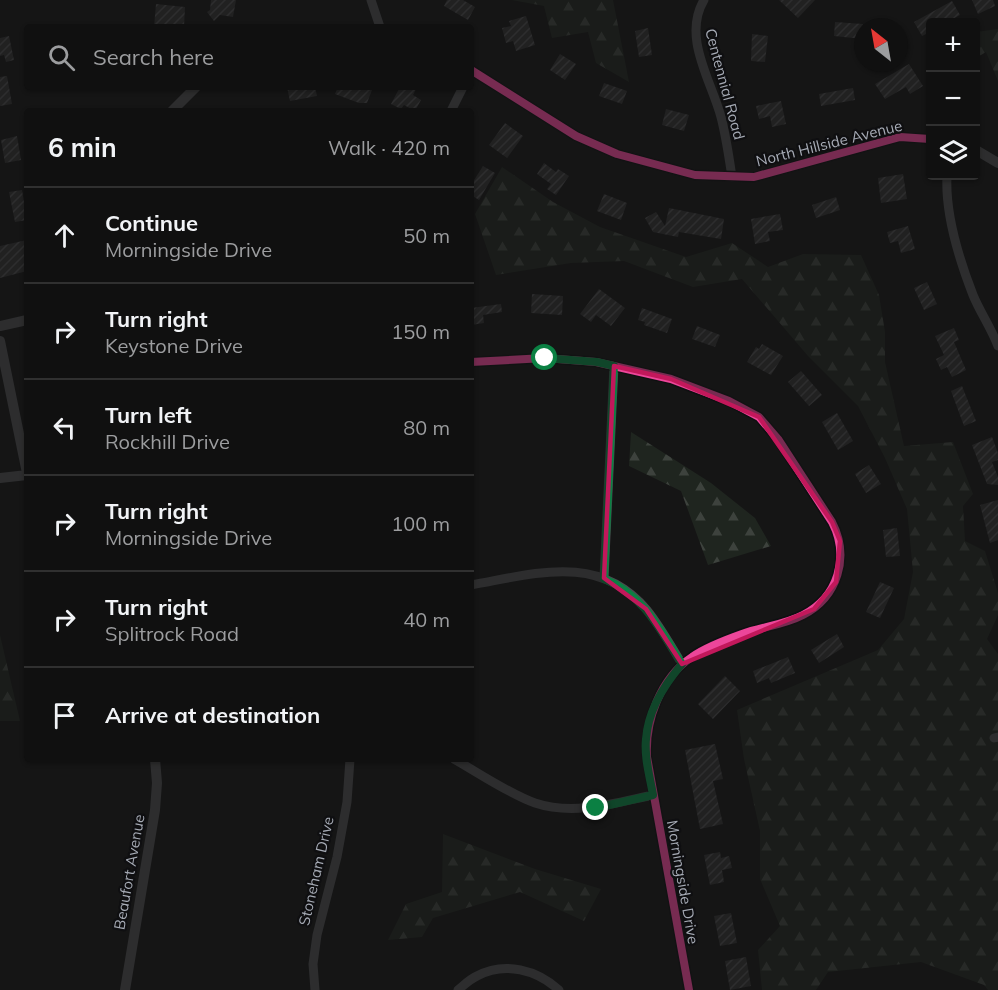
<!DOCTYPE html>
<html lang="en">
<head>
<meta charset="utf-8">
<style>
	:root { --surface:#101010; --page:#191919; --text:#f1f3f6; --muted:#9c9d9f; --line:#303030 }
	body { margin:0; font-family:Mulish,sans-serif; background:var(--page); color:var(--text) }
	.controls { position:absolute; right:18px; top:18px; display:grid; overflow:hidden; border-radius:6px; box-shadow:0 2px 4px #0004 }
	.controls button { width:54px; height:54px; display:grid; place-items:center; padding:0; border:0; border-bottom:2px solid var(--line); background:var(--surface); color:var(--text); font:30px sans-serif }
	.compass { position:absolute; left:854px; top:18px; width:54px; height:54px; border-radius:50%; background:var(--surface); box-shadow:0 2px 4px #0004; rotate:329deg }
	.stop { position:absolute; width:18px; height:18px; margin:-14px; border:4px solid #0b8043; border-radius:50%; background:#fff }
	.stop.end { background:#0b8043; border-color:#fff; box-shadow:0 2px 6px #0008 }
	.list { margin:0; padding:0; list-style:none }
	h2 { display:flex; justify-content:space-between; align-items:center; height:78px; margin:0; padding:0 24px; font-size:26px }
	h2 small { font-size:20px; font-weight:400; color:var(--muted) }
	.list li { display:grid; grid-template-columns:39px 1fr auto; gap:18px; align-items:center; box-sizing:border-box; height:96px; padding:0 24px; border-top:2px solid var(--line) }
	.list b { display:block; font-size:22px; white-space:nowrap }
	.list p { margin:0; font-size:20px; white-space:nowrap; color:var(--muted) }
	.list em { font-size:20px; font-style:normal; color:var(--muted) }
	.icon { flex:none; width:33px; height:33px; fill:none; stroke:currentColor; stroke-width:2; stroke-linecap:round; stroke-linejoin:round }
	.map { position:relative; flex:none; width:998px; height:990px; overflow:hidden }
	.search { position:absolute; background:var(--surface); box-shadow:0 2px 4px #0004; left:24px; top:24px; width:450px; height:66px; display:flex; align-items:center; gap:15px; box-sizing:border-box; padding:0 21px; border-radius:6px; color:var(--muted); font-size:22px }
	.panel { position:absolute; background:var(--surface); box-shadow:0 2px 4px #0004; left:24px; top:108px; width:450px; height:654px; border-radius:6px }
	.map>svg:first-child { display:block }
	.forest { fill:url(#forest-firs) }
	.building { fill:url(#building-hatch) }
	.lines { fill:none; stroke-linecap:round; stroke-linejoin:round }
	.minor { stroke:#494a4d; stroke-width:9 }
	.tertiary { stroke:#494a4d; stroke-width:10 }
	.cycleway-casing { stroke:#0f0f11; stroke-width:11 }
	.cycleway { stroke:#ed469a; stroke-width:8 }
	.route { stroke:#0b8043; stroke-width:8 }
	.marked { fill:none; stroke:#c2185b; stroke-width:4.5; stroke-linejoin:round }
	.labels { text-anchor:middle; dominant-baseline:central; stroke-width:4.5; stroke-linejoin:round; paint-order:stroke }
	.street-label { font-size:15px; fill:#a6abb5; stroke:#0f0f11 }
</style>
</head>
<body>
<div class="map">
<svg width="998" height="990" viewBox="0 0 998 990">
	<defs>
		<pattern id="forest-firs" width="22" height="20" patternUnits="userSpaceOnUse" patternTransform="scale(1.5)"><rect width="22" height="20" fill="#1f251f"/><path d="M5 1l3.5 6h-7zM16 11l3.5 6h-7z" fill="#3d423d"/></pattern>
		<pattern id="building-hatch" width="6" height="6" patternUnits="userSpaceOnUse" patternTransform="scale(1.5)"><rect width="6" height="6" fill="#2f2f30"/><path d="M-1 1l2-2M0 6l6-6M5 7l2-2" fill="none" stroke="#4a4a4c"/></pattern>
	</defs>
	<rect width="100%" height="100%" fill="#151515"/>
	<path class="forest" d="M512,0H613L629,82L596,63L588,32L552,38L544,6Z
		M998,29V81L986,52L976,58V32Z
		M502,167L553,202L600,227L686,257L732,243L768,267L803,254L861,255L879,295L885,332V362L904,446L953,442L973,494L963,506L965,541L985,551L998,593V615L987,639L998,654V990H988L984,985L921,962L828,972L816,990H762L758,950L780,926L760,879V831L744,759L737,710L878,650L904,619L913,572L907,509L885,458L858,406L808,356L742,279L693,287L624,261L571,263L496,275L475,214Z
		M631,432L711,483L755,518L771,546L708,565L681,491L629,466Z
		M0,635L20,721H0Z
		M443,834L535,869L601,889L584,921L520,892L433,918L422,937L388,940L406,904L442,892Z"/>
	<path class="building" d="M211,0H236L233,17L220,15L214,21L207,12L210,10Z
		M447,0H463L475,7L468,20L444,6Z
		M779,0H815L798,18Z
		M972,0H993L995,6L978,14Z
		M952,1L960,15L947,22H930V32L922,36L914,22Z
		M156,4L185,7L184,27H154Z
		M526,16L535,45L516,51L513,41L506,43L502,28L511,26L509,21Z
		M835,22L863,24V39L834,36Z
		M648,28L652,55L639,57L635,31Z
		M752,34L768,36L765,62L751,61Z
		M9,36L14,60L6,62L4,55L0,56V38Z
		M560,54L576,64L565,80L550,70Z
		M909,64L923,86L910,94L906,87L885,99L875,84Z
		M7,76L12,104L0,106V77Z
		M604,83L627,91L622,104L599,96Z
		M287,87H315L317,96L290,101Z
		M338,87H368L372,90L367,103H359L335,94Z
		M400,87H417L413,95L421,100L415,111L404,105L401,109L391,104Z
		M853,88L855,100L821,106L819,94Z
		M781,101L786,124L772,127L770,116L759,119L756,106Z
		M666,109L689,115L684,131L662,125Z
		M505,123L523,136L507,158L489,145Z
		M17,136L21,160L5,163L1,140Z
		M544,163L556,172L558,169L569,176L556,195L547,189L551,184L537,174Z
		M483,166L495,173L479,200L471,195V185Z
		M903,174L907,199L881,203L878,178Z
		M22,190L27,220L15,222L9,192Z
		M604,194L627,203L621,220L597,211Z
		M836,197L840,210L816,218L812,205Z
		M669,208L724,219L721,239L679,232L678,237L653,232L645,218L656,212L665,226Z
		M780,214L783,230L768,232L770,241L755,244L751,219Z
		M908,226L915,249L901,253L898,241L890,243L887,232Z
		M27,240V271L0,278V246Z
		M927,282L937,304L924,310L914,288Z
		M599,289L625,308L611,326L596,315L591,322L580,314Z
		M532,294L563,296L562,315L531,313Z
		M501,304L502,312L483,315L484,323L471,325V308Z
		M642,308L672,319L667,333L644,325L645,322L638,320Z
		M697,326L720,335L715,347L692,339Z
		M954,328L959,340L954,342L966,370L952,377L947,367L941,370L936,359L944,355L935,336Z
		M762,344L783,356L771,375L747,362L756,347L759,349Z
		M801,371L822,395L809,406L788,382Z
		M962,386L976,421L964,426L951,391Z
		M837,413L853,441L838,450L822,422Z
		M992,437L998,453V460L992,462L998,477V485L987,484L972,445Z
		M869,465L881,484L866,493L855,474Z
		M998,500V540L990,543L980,505Z
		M897,528L900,556L886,557L883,530Z
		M880,582L894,588L880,618L866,612Z
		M837,634L844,647L819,663L811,650Z
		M788,657L795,673L771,683L769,678L757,683L753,671Z
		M725,676L740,691L713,719L698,704Z
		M715,744L723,779L713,781L723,824L700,829L685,750Z
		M720,852L721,858L729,856L732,868L722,870L724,882L710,885L704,855Z
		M731,913L737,943L720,946L714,916Z
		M746,957L751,986L730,990L725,961Z"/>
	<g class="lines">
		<path class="minor" d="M371,0L380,27
			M704,0C682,37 711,80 721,117C726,136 729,157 732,177
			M451,111L463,87
			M947,176C945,215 959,259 973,295C980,312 991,328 998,346
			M471,362L545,358L596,362L671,379L729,401L759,417L778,439L832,522C850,557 838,597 803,615C784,625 761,627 742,634C725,640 706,647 692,657C660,678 645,721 647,757L689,990
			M604,578L614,366
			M471,585C534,574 599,552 647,610C660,626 671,646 682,664
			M994,738L998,737
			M454,759C477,772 511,795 535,803C574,816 615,803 653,795
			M315,990L313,964L317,935L337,857L347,802L350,759
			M458,990C464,985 470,979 477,976C505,961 537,970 559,990"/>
		<path class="tertiary" d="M471,70L576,136L617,154L695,175L754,177L900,137L930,139
			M172,111L196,87
			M976,150L998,163
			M0,326L27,320
			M0,341L27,473
			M0,478L27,475
			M125,990L155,810L157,783L155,759"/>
		<g class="cycleway-casing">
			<path id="cycleway" d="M471,70L576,136L617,154L695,175L754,177L900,137L930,139
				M471,362L545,358L596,362L671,379L729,401L759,417L778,439L832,522C850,557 838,597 803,615C784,625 761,627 742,634C725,640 706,647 692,657C660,678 645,721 647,757L689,990"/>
		</g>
		<use href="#cycleway" class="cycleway"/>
	</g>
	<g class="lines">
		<path class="route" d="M545,358L597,362L614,366L604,579C643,594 661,631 682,664C664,685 648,710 646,739C644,758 650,777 653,795L596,808"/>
	</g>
	<path d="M0 0H998V990H0ZM614,366L671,379L759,417L832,522L840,541L836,582L814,609L682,664L646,609L604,578Z" fill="#151515" fill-opacity=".55" fill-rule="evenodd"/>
	<path class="marked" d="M614,366L671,379L759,417L832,522L840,541L836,582L814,609L682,664L646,609L604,578Z"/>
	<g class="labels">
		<g class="street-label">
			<text transform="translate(725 84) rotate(75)">Centennial Road</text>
			<text transform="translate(829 143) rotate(-14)">North Hillside Avenue</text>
			<text transform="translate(316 871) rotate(-77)">Stoneham Drive</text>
			<text transform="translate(129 872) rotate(-80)">Beaufort Avenue</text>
			<text transform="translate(683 882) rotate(80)">Morningside Drive</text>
		</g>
	</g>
</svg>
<div class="controls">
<button>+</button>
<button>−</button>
<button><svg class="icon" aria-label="layers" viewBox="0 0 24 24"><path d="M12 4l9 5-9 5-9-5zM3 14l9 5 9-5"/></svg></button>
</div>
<svg class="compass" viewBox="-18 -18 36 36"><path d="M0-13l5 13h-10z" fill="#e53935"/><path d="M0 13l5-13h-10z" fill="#9c9d9f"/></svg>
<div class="stop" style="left:545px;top:358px"></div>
<div class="stop end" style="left:596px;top:808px"></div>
<div class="search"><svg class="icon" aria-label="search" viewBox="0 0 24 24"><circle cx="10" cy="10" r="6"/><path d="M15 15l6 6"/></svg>Search here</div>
<section class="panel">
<h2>6 min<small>Walk · 420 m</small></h2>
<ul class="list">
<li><svg class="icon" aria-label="ahead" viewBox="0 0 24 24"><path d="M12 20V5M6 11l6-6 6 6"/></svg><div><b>Continue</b><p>Morningside Drive</p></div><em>50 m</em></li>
<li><svg class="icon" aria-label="right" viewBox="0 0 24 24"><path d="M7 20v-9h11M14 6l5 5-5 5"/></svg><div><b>Turn right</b><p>Keystone Drive</p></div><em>150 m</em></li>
<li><svg class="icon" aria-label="left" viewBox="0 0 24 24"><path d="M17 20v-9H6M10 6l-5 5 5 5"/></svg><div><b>Turn left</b><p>Rockhill Drive</p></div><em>80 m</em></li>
<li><svg class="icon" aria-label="right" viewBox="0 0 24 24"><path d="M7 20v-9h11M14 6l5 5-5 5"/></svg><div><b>Turn right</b><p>Morningside Drive</p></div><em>100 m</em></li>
<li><svg class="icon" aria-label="right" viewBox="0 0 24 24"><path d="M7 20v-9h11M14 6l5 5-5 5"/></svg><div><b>Turn right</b><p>Splitrock Road</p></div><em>40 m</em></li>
<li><svg class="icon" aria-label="arrive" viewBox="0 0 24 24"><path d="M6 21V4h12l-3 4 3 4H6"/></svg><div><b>Arrive at destination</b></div></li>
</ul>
</section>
</div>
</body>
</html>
